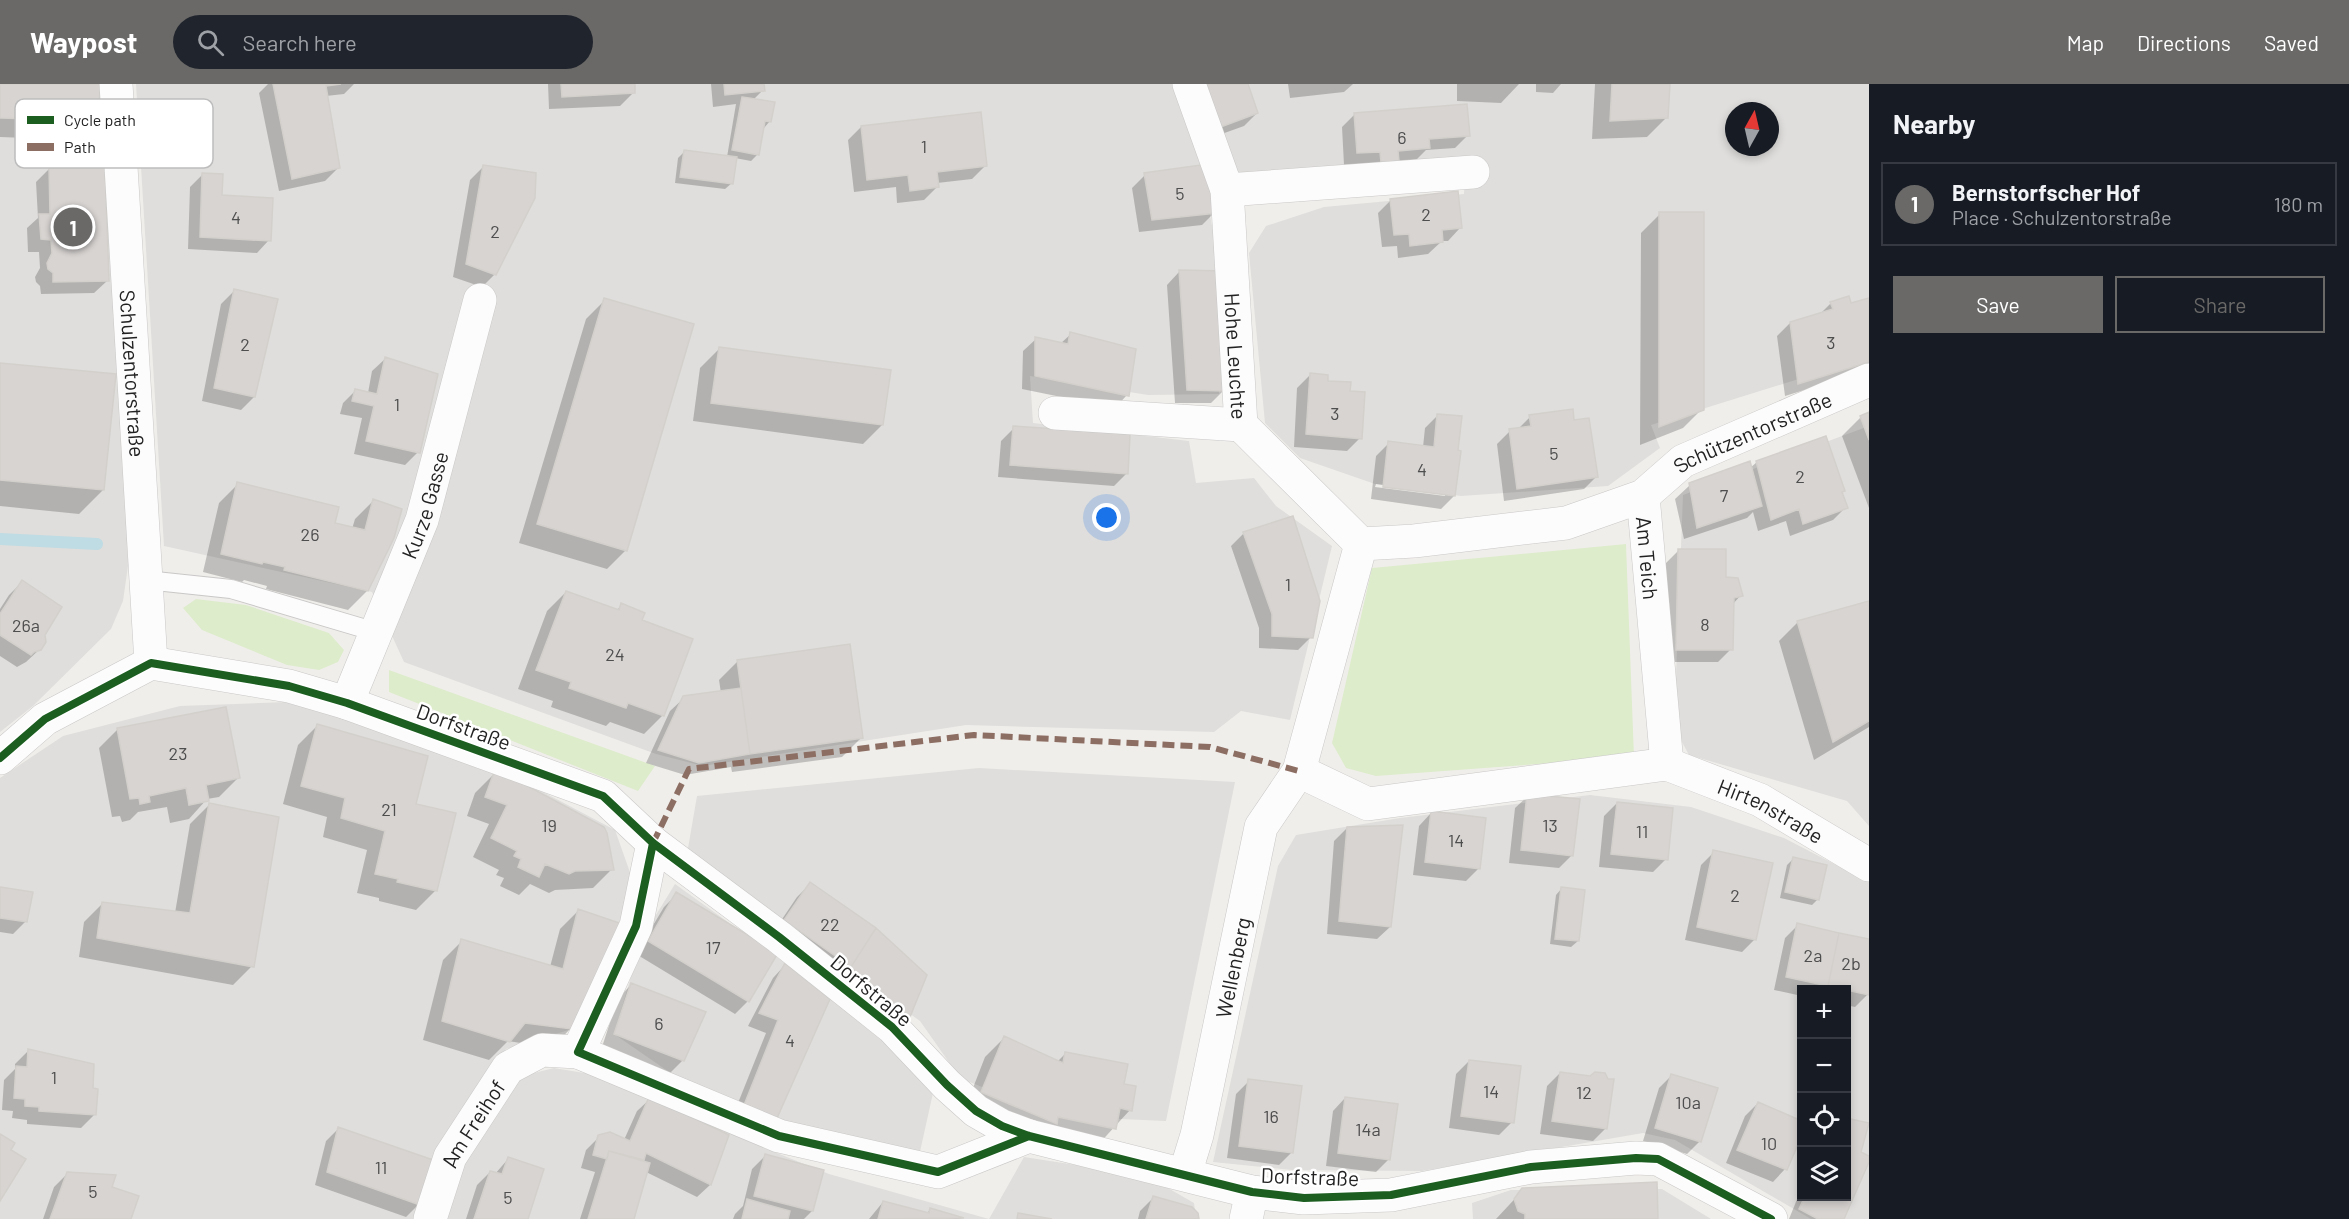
<!DOCTYPE html>
<html lang="en">
<head>
<meta charset="utf-8">
<style>
	:root { --surface:#171b24; --page:#20242c; --text:#f1f3f6; --muted:#9ea1a6; --line:#363941; --accent:#6a6968 }
	body { margin:0; font-family:Barlow,sans-serif; background:var(--page); color:var(--text) }
	.controls { position:absolute; right:18px; bottom:18px; display:grid; overflow:hidden; border-radius:0px; box-shadow:0 3px 9px #0003 }
	.controls button { width:54px; height:54px; display:grid; place-items:center; padding:0; border:0; border-bottom:2px solid var(--line); background:var(--surface); color:var(--text); font:30px sans-serif }
	.compass { position:absolute; left:1725px; top:18px; width:54px; height:54px; border-radius:50%; background:var(--surface); box-shadow:0 3px 9px #0003; rotate:8deg }
	.you { position:absolute; left:1107px; top:434px; width:21px; height:21px; margin:-15px; border:4px solid #fff; border-radius:50%; background:#1a73e8; box-shadow:0 0 0 9px #1a73e833 }
	.badge { display:grid; place-items:center; width:39px; height:39px; border-radius:50%; background:var(--accent); color:#fff; font-size:20px; font-weight:700 }
	.pin { position:absolute; translate:-50% -50%; border:3px solid #fff; box-shadow:0 2px 6px #0006 }
	.list { margin:0; padding:0; list-style:none }
	h2 { display:flex; justify-content:space-between; align-items:center; height:78px; margin:0; padding:0 24px; font-size:26px }
	h2 small { font-size:20px; font-weight:400; color:var(--muted) }
	.list li { display:grid; grid-template-columns:39px 1fr auto; gap:18px; align-items:center; box-sizing:border-box; height:84px; margin:0 12px 12px; padding:0 12px; border:2px solid var(--line); border-radius:0px }
	.list b { display:block; font-size:22px; white-space:nowrap }
	.list p { margin:0; font-size:20px; white-space:nowrap; color:var(--muted) }
	.list em { font-size:20px; font-style:normal; color:var(--muted) }
	.actions { display:flex; gap:12px; padding:18px 24px }
	.actions a { flex:1; padding:14px 0; border:2px solid var(--accent); border-radius:0px; text-align:center; font-size:21px; color:var(--accent) }
	.actions .main { background:var(--accent); color:#fff }
	.icon { flex:none; width:33px; height:33px; fill:none; stroke:currentColor; stroke-width:2; stroke-linecap:round; stroke-linejoin:round }
	.map { position:relative; flex:none; width:1869px; height:1135px; overflow:hidden }
	header { display:flex; align-items:center; gap:36px; box-sizing:border-box; height:84px; padding:0 30px; background:var(--accent); color:#fff }
	header strong { font-size:28px }
	nav { display:flex; gap:33px; margin-inline-start:auto; font-size:21px }
	.search { width:420px; height:54px; background:var(--page); display:flex; align-items:center; gap:15px; box-sizing:border-box; padding:0 21px; border-radius:33px; color:var(--muted); font-size:22px }
	main { display:flex }
	aside { flex:1; background:var(--surface) }
	.map>svg:first-child { display:block }
	.residential { fill:#dfdedc; fill-rule:evenodd }
	.grass { fill:#ddeccb }
	.shadow { fill:#0003; fill-rule:evenodd }
	.lines { fill:none; stroke-linecap:round; stroke-linejoin:round }
	.stream { stroke:#bfdbe3; stroke-width:12 }
	.building { fill:#d7d4d2; stroke:#d3d0cc; stroke-width:1.5 }
	.service-casing { stroke:#c9c8c7; stroke-width:20 }
	.minor-casing { stroke:#c9c8c7; stroke-width:34 }
	.service { stroke:#fdfcfc; stroke-width:18 }
	.minor { stroke:#fdfcfc; stroke-width:33 }
	.quiet { stroke:#8d6e63; stroke-width:6; stroke-dasharray:12 6; stroke-linecap:butt }
	.cycleway-casing { stroke:#fff; stroke-width:11 }
	.cycleway { stroke:#1b5e20; stroke-width:8 }
	.labels { text-anchor:middle; dominant-baseline:central; stroke-width:5; stroke-linejoin:round; paint-order:stroke }
	.number-label { font-size:18px; fill:#4f4e4e }
	.street-label { font-size:21px; fill:#222; stroke:#fff }
	.key { fill:#fff; stroke:#bdbdbd; stroke-width:1.5 }
	.key-label { font-size:16px; fill:#222 }
</style>
</head>
<body>
<header>
<strong>Waypost</strong>
<div class="search"><svg class="icon" aria-label="search" viewBox="0 0 24 24"><circle cx="10" cy="10" r="6"/><path d="M15 15l6 6"/></svg>Search here</div>
<nav><a>Map</a><a>Directions</a><a>Saved</a></nav>
</header>
<main>
<div class="map">
<svg width="1869" height="1135" viewBox="0 0 1869 1135">
	<rect width="100%" height="100%" fill="#f0eeeb"/>
	<path class="residential" d="M0,0H106L127,424L128,482L123,517L111,545L33,622L0,648Z
		M136,0H1172L1199,74L1220,183L1219,310L1148,311L1030,292L1033,339L1189,357L1196,399L1254,394L1276,422L1332,462L1290,636L1241,627L1214,648L966,641L703,682L656,670L404,578L372,508L164,462Z
		M1202,0H1869V273L1651,341L1660,364L1608,402L1461,412L1375,400L1300,374L1265,339L1249,169L1266,142L1324,123L1464,110L1465,77L1233,100ZM1734,27H1770V63H1734Z
		M1869,342V742L1847,717L1689,671L1674,643L1683,411Z
		M287,618L381,644L505,688L615,746L632,794L628,834L572,945L506,965L444,1065L418,1135H0V694L63,652L180,622Z
		M979,684L1235,698L1166,1037L1053,1032L960,994L920,937L687,770L697,712Z
		M1590,711L1691,723L1784,754L1869,798V1135H1811L1675,1056L1643,1049L1422,1087L1292,1086L1213,1078L1278,782L1296,751L1400,734ZM1802,906H1846V1112H1802Z
		M675,800L785,879L897,966L933,1009L919,1072L786,1041L672,990L614,950L643,852Z
		M554,984L596,991L757,1061L829,1090L989,1135L1024,1073L1147,1092L1194,1119L1196,1135H441L459,1078L522,992Z
		M1662,1105L1711,1135H1473L1472,1119L1511,1106Z"/>
	<path class="grass" d="M1626,460L1634,673L1376,692L1346,684L1332,659L1372,484Z
		M196,515L246,521L329,549L344,566L338,578L319,586L287,581L202,546L183,524Z
		M389,586L655,682L638,707L389,608Z"/>
	<path class="shadow" d="M0,0H99L98,37L79,56L0,53Z
		M268,0H354L344,10L326,12L338,84L325,97L279,107L259,9Z
		M548,0H633V9L620,22L549,25Z
		M711,0H762L763,6L753,16L770,37L764,44L757,71L751,77L735,74L732,99L725,105L675,99L678,74L684,68L727,73L736,20L713,23Z
		M1246,0L1257,29L1244,42L1205,56Z
		M1288,0H1353L1344,8L1290,14Z
		M1457,0H1519L1501,19L1457,17Z
		M1536,0H1561L1553,9L1536,8Z
		M1595,0H1668L1666,34L1647,53L1592,55Z
		M1355,30L1468,51L1455,64L1426,66L1415,77L1344,81L1342,43Z
		M861,43L985,82L972,95L937,99V103L924,116L897,119L896,103L854,108L848,56Z
		M483,83L495,190L482,203L453,193L470,96Z
		M49,85L107,197L94,209L41,210L40,202L36,198L35,193L40,184L39,168H28L27,144L38,134L36,98Z
		M203,90L220,113L269,156L257,169L188,165L190,103Z
		M1145,91L1215,128L1202,141L1139,148L1132,104Z
		M1391,116L1460,144L1448,157H1442L1428,170L1398,174L1397,162L1382,163L1378,129Z
		M1660,130L1702,325L1683,344L1640,361L1641,149Z
		M1179,188L1224,306L1211,319H1175L1167,201Z
		M234,207L254,313L241,326L202,317L221,220Z
		M1869,215V286L1785,312L1777,252L1790,239L1820,230L1831,219L1850,221Z
		M605,216L626,466L607,485L519,459L586,235Z
		M1071,250L1127,311L1115,324L1022,305L1023,267L1036,255L1060,260Z
		M719,265L882,341L863,360L693,337L700,284Z
		M385,275L418,368L405,381L354,370L362,334L340,330L343,319L356,306L368,309L372,287Z
		M0,280L103,406L79,430L0,422Z
		M1310,291L1348,308L1360,354L1347,367L1294,363L1297,304Z
		M1869,330V424L1842,352L1861,333Z
		M1438,331L1454,412L1441,425L1371,415L1376,372L1389,359L1423,363L1425,344ZM1376,400L1445,409V412L1375,403Z
		M1530,333L1573,338L1597,392L1584,405L1504,417L1497,360L1510,347L1517,346Z
		M1014,344L1127,389L1114,402L998,393L1001,357Z
		M1757,378L1843,407L1841,409L1846,423L1833,436L1790,452L1786,437L1758,447L1753,428L1747,434L1684,455L1675,415L1689,402L1749,379L1750,384Z
		M238,400L333,440L352,445L355,435L374,416L367,507L348,526L266,505L267,502L244,496L242,498L203,488L219,419Z
		M1244,449L1311,553L1298,566L1259,564V544L1231,462Z
		M1678,467L1724,495L1741,511L1733,520L1731,565L1718,578H1664L1665,480Z
		M22,498L43,551L40,565L26,578L17,583L0,572V525L9,511Z
		M566,508L616,527L622,521L640,536L691,556L662,632L644,650L610,638L606,642L551,623L553,617L518,605L547,527Z
		M1869,518V643L1814,676L1779,557L1798,538Z
		M738,577L861,654L842,673L732,688L731,683L685,691L646,679L670,627L684,614L721,609L719,596Z
		M317,642L414,721L435,807L416,826L379,817V814L357,809L367,766L323,753L327,733L283,720L298,661Z
		M118,645L238,694L219,713L207,715L189,735L170,739L167,723L138,728L130,736L122,738L120,732L112,733L99,664Z
		M494,690L612,785L593,804L555,806L549,809L530,800L519,811L500,802L504,794L496,791L499,786L473,773L489,740L467,732L475,709Z
		M1528,712L1572,771L1559,784L1509,779L1515,724Z
		M1617,719L1666,775L1653,788L1599,783L1604,732Z
		M209,721L252,882L233,901L79,873L84,838L103,819L175,829L190,740Z
		M1431,729L1479,784L1466,797L1413,791L1419,742Z
		M1347,744L1390,843L1377,855L1327,850L1334,757Z
		M1714,768L1755,855L1742,868L1685,856L1701,781Z
		M1793,775L1818,815L1812,821L1780,814L1787,781Z
		M810,800L925,891L908,932L896,944L772,850L797,813Z
		M0,804L26,837L13,850L0,848Z
		M1562,804L1578,857L1571,863L1550,860L1556,811Z
		M677,810L748,917L735,930L636,870L664,823Z
		M579,826L571,944L552,964L508,957L489,976L423,956L443,876L462,857L550,883L560,845Z
		M1798,841L1869,856V905L1868,910L1855,923L1846,921V906H1802V912L1774,906L1785,854Z
		M785,881L776,1033L732,1034L766,949L748,942L773,894Z
		M631,901L683,976L670,989L602,963L618,914Z
		M1004,954L1057,978L1065,970L1122,1002L1130,1026L1096,1063L964,1027L985,973Z
		M28,967L91,1006L94,1031L81,1044L27,1040V1036L12,1034L13,1027L2,1026L4,996L15,985V980Z
		M1469,977L1512,1038L1499,1051L1449,1044L1456,990Z
		M1560,989L1591,994L1606,1044L1593,1057L1540,1050L1547,1002Z
		M1672,991L1700,1057L1687,1070L1643,1057L1659,1004Z
		M1249,997L1292,1068L1279,1081L1227,1074L1236,1010Z
		M1345,1014L1389,1075L1376,1088L1326,1082L1333,1027Z
		M650,1015L727,1051L710,1101L697,1113L646,1088L633,1135H580L595,1088L581,1084L586,1066L599,1053L624,1056L637,1027Z
		M1758,1019L1785,1085L1773,1098L1726,1079L1745,1032Z
		M338,1045L419,1120L406,1133L315,1101L326,1057Z
		M1859,1069L1869,1074L1843,1135H1789L1802,1103V1112H1846Z
		M765,1072L812,1127L804,1135H733L735,1130L743,1122L752,1085Z
		M508,1075L526,1135H466L477,1101L490,1088L495,1090Z
		M67,1090L110,1103L130,1135H43L54,1103Z
		M1523,1106L1657,1135H1496Z
		M1153,1114L1198,1135H1138L1140,1127Z
		M883,1118L926,1130L930,1126L962,1135H869Z"/>
	<g class="lines">
		<path class="stream" d="M0,455L97,460"/>
	</g>
	<path class="building" d="M0,0H100L99,37L0,34Z
		M273,0H341L326,2L340,84L292,95Z
		M561,0H635V9L562,13Z
		M724,0H764L765,7L725,11Z
		M1202,0H1248L1258,29L1218,44Z
		M1612,0H1670L1668,34L1610,37Z
		M742,13L775,18L771,38L765,37L759,71L732,66Z
		M1467,20L1470,52L1429,55L1430,64L1398,67L1400,87L1382,89L1380,68L1357,69L1354,29Z
		M981,28L987,82L937,88L939,103L910,107L908,91L867,96L861,42Z
		M684,66L737,73L733,100L680,93Z
		M1208,80L1217,129L1152,136L1144,89Z
		M483,81L536,89L535,114L496,191L466,180Z
		M105,82L109,197L53,198V189L48,185L47,179L52,169L51,156L41,155L39,130H50L49,83Z
		M202,89L223,90L222,111L273,114L271,157L200,153Z
		M1458,107L1462,144L1442,146L1443,158L1410,162L1409,150L1394,151L1390,115Z
		M1659,128H1704V326L1659,343Z
		M1179,186L1224,187L1225,307L1187,306Z
		M234,205L278,215L255,313L214,304Z
		M1849,212L1851,219L1869,214V278L1798,300L1790,238L1833,225L1830,218Z
		M604,214L694,240L627,467L537,440Z
		M1070,248L1136,265L1129,312L1035,292V253L1068,260Z
		M719,263L891,286L883,341L711,319Z
		M385,273L438,290L420,369L366,357L374,322L352,317L355,305L377,310Z
		M0,279L116,290L104,406L0,396Z
		M1310,289L1328,291V297L1351,298L1350,307L1365,308L1362,355L1306,350Z
		M1573,325L1574,336L1589,334L1598,393L1517,405L1509,345L1531,342L1529,331Z
		M1869,328V356L1860,332Z
		M1437,330L1462,332L1458,366L1461,367L1455,412L1383,403L1388,357L1434,363Z
		M1013,342L1130,350L1128,390L1010,381Z
		M1826,352L1845,407L1842,408L1848,424L1803,440L1799,425L1771,436L1756,377Z
		M1750,377L1762,422L1697,444L1689,399Z
		M237,398L339,423L335,439L365,446L373,415L402,425L394,454L368,507L284,486L285,483L263,478L262,480L221,470Z
		M1293,432L1320,517L1313,554L1272,552V530L1243,448Z
		M1678,465H1726V493L1738,494L1743,512L1734,514L1733,566H1676Z
		M22,496L62,523L45,551L46,558L41,566L34,568L31,571L0,551V530Z
		M566,507L619,526L621,519L645,529L642,536L693,555L664,632L628,619L626,624L569,604L571,598L536,586Z
		M1869,517V637L1833,658L1797,537Z
		M850,560L863,654L750,670L737,576Z
		M741,604L750,670L699,679L658,666L683,612Z
		M226,623L240,694L206,701L209,717L189,721L186,704L149,712L150,718L140,720L139,714L130,715L117,644Z
		M317,640L428,672L416,720L456,729L437,807L397,798L398,795L375,790L385,747L341,734L345,714L301,702Z
		M494,688L518,697L604,743L607,749L614,786L575,787L569,790L545,780L539,793L518,783L521,775L514,772L517,767L491,754L507,721L485,713Z
		M1527,710L1580,715L1573,772L1521,766Z
		M1617,718L1673,724L1668,776L1611,770Z
		M209,719L279,733L254,883L97,854L102,818L190,829Z
		M1431,727L1486,734L1480,785L1425,778Z
		M1403,741L1391,843L1339,837L1347,743Z
		M1713,766L1773,779L1756,856L1697,843Z
		M1793,773L1827,781L1819,816L1785,808Z
		M810,798L876,844L851,883L784,836Z
		M0,803L33,808L27,838L0,834Z
		M1561,803L1585,806L1579,857L1555,855Z
		M676,808L778,869L749,918L648,857Z
		M578,825L625,841L572,945L525,939L510,958L442,937L461,855L563,885Z
		M1797,839L1839,849L1828,902L1786,893Z
		M876,844L927,891L910,933L851,883Z
		M1839,849L1869,855V911L1828,902Z
		M785,879L830,915L777,1034L744,1021L778,936L759,929Z
		M631,899L706,928L684,977L614,950Z
		M1004,952L1063,979L1065,968L1128,980L1124,1000L1136,1002L1132,1027L1120,1024L1116,1045L1058,1033L1057,1040L981,1008Z
		M28,965L94,980L93,1004L98,1005L96,1031L39,1027V1023L25,1022V1015L14,1014L16,982L27,983Z
		M1469,976L1521,982L1514,1039L1461,1032Z
		M1560,988L1590,992L1595,988L1605,989L1608,995H1614L1607,1045L1552,1037Z
		M1671,990L1718,1004L1701,1058L1655,1044Z
		M1248,995L1302,1002L1293,1069L1239,1062Z
		M649,1013L729,1051L711,1101L646,1069L644,1076L609,1067L607,1075L593,1071L598,1051L610,1048L630,1057Z
		M1345,1013L1398,1020L1390,1076L1338,1069Z
		M1758,1018L1802,1037V1051L1787,1086L1737,1066Z
		M1846,1034L1869,1039L1861,1068L1869,1072V1078L1844,1135H1818L1799,1125L1805,1112H1846Z
		M338,1043L436,1077L420,1121L327,1088Z
		M0,1050L15,1059L11,1066L26,1075L0,1117Z
		M609,1067L650,1079L634,1135H588Z
		M765,1070L824,1086L813,1127L754,1112Z
		M508,1073L544,1085L528,1135H474L490,1087L502,1090Z
		M67,1088L116,1091L112,1103L139,1112L131,1135H50Z
		M1657,1098L1658,1135H1525V1130L1518,1127L1514,1115L1522,1104Z
		M1153,1112L1192,1123L1198,1129L1199,1135H1146Z
		M747,1115L790,1127L788,1135H742Z
		M883,1117L929,1129L930,1124L964,1134L878,1135Z
		M1018,1129L1052,1135H1017Z"/>
	<g class="lines">
		<g class="service-casing">
			<path id="service" d="M146,496L231,505L376,548"/>
		</g>
		<g class="minor-casing">
			<g id="minor">
				<path id="s1" d="M116,0L151,579"/>
				<path id="s2" d="M1189,0L1227,106L1241,341L1361,460"/>
				<path d="M1227,106L1473,88"/>
				<path d="M1055,329L1241,341"/>
				<path id="s3" d="M1643,412L1667,680"/>
				<path id="s4" d="M1361,460L1414,457L1566,439L1643,412L1683,377L1869,296"/>
				<path id="s5" d="M347,619L422,436L480,216"/>
				<path d="M0,674L45,635L151,579L289,602L347,619L603,712L653,759L779,853L892,943L947,1001L976,1027L1002,1042L1029,1052L1252,1108L1304,1114L1391,1111L1531,1083L1636,1074L1658,1075L1771,1135"/>
				<path id="s6" d="M1299,687L1368,720L1667,680L1760,716L1869,781"/>
				<path d="M653,759L636,842L578,968L779,1052L938,1088L1029,1052"/>
				<path id="s7" d="M1185,1090L1197,1051L1261,743L1299,687L1361,460"/>
				<path id="s8" d="M430,1135L450,1073L508,984L542,966L578,968"/>
				<path d="M1246,1135L1252,1108"/>
			</g>
		</g>
		<use href="#service" class="service"/>
		<use href="#minor" class="minor"/>
		<path class="quiet" d="M653,759L689,685L974,651L1210,663L1299,687"/>
		<g class="cycleway-casing">
			<path id="cycleway" d="M0,674L45,635L151,579L289,602L347,619L603,712L653,759L779,853L892,943L947,1001L976,1027L1002,1042L1029,1052L1252,1108L1304,1114L1391,1111L1531,1083L1636,1074L1658,1075L1771,1135
				M653,759L636,842L578,968L779,1052L938,1088L1029,1052"/>
		</g>
		<use href="#cycleway" class="cycleway"/>
	</g>
	<g class="labels">
		<g class="number-label">
			<text x="1402" y="53">6</text>
			<text x="924" y="62">1</text>
			<text x="1180" y="109">5</text>
			<text x="1426" y="130">2</text>
			<text x="236" y="133">4</text>
			<text x="495" y="147">2</text>
			<text x="1831" y="258">3</text>
			<text x="245" y="260">2</text>
			<text x="397" y="320">1</text>
			<text x="1335" y="329">3</text>
			<text x="1554" y="369">5</text>
			<text x="1422" y="385">4</text>
			<text x="1800" y="392">2</text>
			<text x="1724" y="411">7</text>
			<text x="310" y="450">26</text>
			<text x="1288" y="500">1</text>
			<text x="1705" y="540">8</text>
			<text x="26" y="541">26a</text>
			<text x="615" y="570">24</text>
			<text x="178" y="669">23</text>
			<text x="389" y="725">21</text>
			<text x="549" y="741">19</text>
			<text x="1550" y="741">13</text>
			<text x="1642" y="747">11</text>
			<text x="1456" y="756">14</text>
			<text x="1735" y="811">2</text>
			<text x="830" y="840">22</text>
			<text x="713" y="863">17</text>
			<text x="1813" y="871">2a</text>
			<text x="1851" y="879">2b</text>
			<text x="659" y="939">6</text>
			<text x="790" y="956">4</text>
			<text x="54" y="993">1</text>
			<text x="1491" y="1007">14</text>
			<text x="1584" y="1008">12</text>
			<text x="1688" y="1018">10a</text>
			<text x="1271" y="1032">16</text>
			<text x="1368" y="1045">14a</text>
			<text x="1769" y="1059">10</text>
			<text x="381" y="1083">11</text>
			<text x="93" y="1107">5</text>
			<text x="508" y="1113">5</text>
		</g>
		<g class="street-label">
			<text stroke="none"><textPath href="#s2" startOffset="279">Hohe Leuchte</textPath></text>
			<text stroke="none"><textPath href="#s1" startOffset="290">Schulzentorstraße</textPath></text>
			<text stroke="none"><textPath href="#s4" startOffset="416">Schützentorstraße</textPath></text>
			<text stroke="none"><textPath href="#s5" startOffset="213">Kurze Gasse</textPath></text>
			<text stroke="none"><textPath href="#s3" startOffset="62">Am Teich</textPath></text>
			<text transform="translate(464 642) rotate(20)">Dorfstraße</text>
			<text stroke="none"><textPath href="#s6" startOffset="492">Hirtenstraße</textPath></text>
			<text stroke="none"><textPath href="#s7" startOffset="212">Wellenberg</textPath></text>
			<text transform="translate(872 906) rotate(40)">Dorfstraße</text>
			<text stroke="none"><textPath href="#s8" startOffset="105">Am Freihof</textPath></text>
			<text transform="translate(1310 1092) rotate(2)">Dorfstraße</text>
		</g>
	</g>
	<rect x="15" y="15" width="198" height="69" rx="9" class="key"/>
	<rect x="27" y="32" width="27" height="8" fill="#1b5e20"/>
	<rect x="27" y="59" width="27" height="8" fill="#8d6e63"/>
	<g class="key-label">
		<text x="64" y="42">Cycle path</text>
		<text x="64" y="69">Path</text>
	</g>
</svg>
<div class="controls">
<button>+</button>
<button>−</button>
<button><svg class="icon" aria-label="locate" viewBox="0 0 24 24"><circle cx="12" cy="12" r="6"/><path d="M12 2v4M12 18v4M2 12h4M18 12h4"/></svg></button>
<button><svg class="icon" aria-label="layers" viewBox="0 0 24 24"><path d="M12 4l9 5-9 5-9-5zM3 14l9 5 9-5"/></svg></button>
</div>
<svg class="compass" viewBox="-18 -18 36 36"><path d="M0-13l5 13h-10z" fill="#e53935"/><path d="M0 13l5-13h-10z" fill="#9ea1a6"/></svg>
<div class="you"></div>
<div class="pin badge" style="left:73px;top:143px">1</div>
</div>
<aside>
<h2>Nearby<small></small></h2>
<ul class="list">
<li><span class="badge">1</span><div><b>Bernstorfscher Hof</b><p>Place · Schulzentorstraße</p></div><em>180 m</em></li>
</ul>
<div class="actions"><a class="main">Save</a><a>Share</a></div>
</aside>
</main>
</body>
</html>
